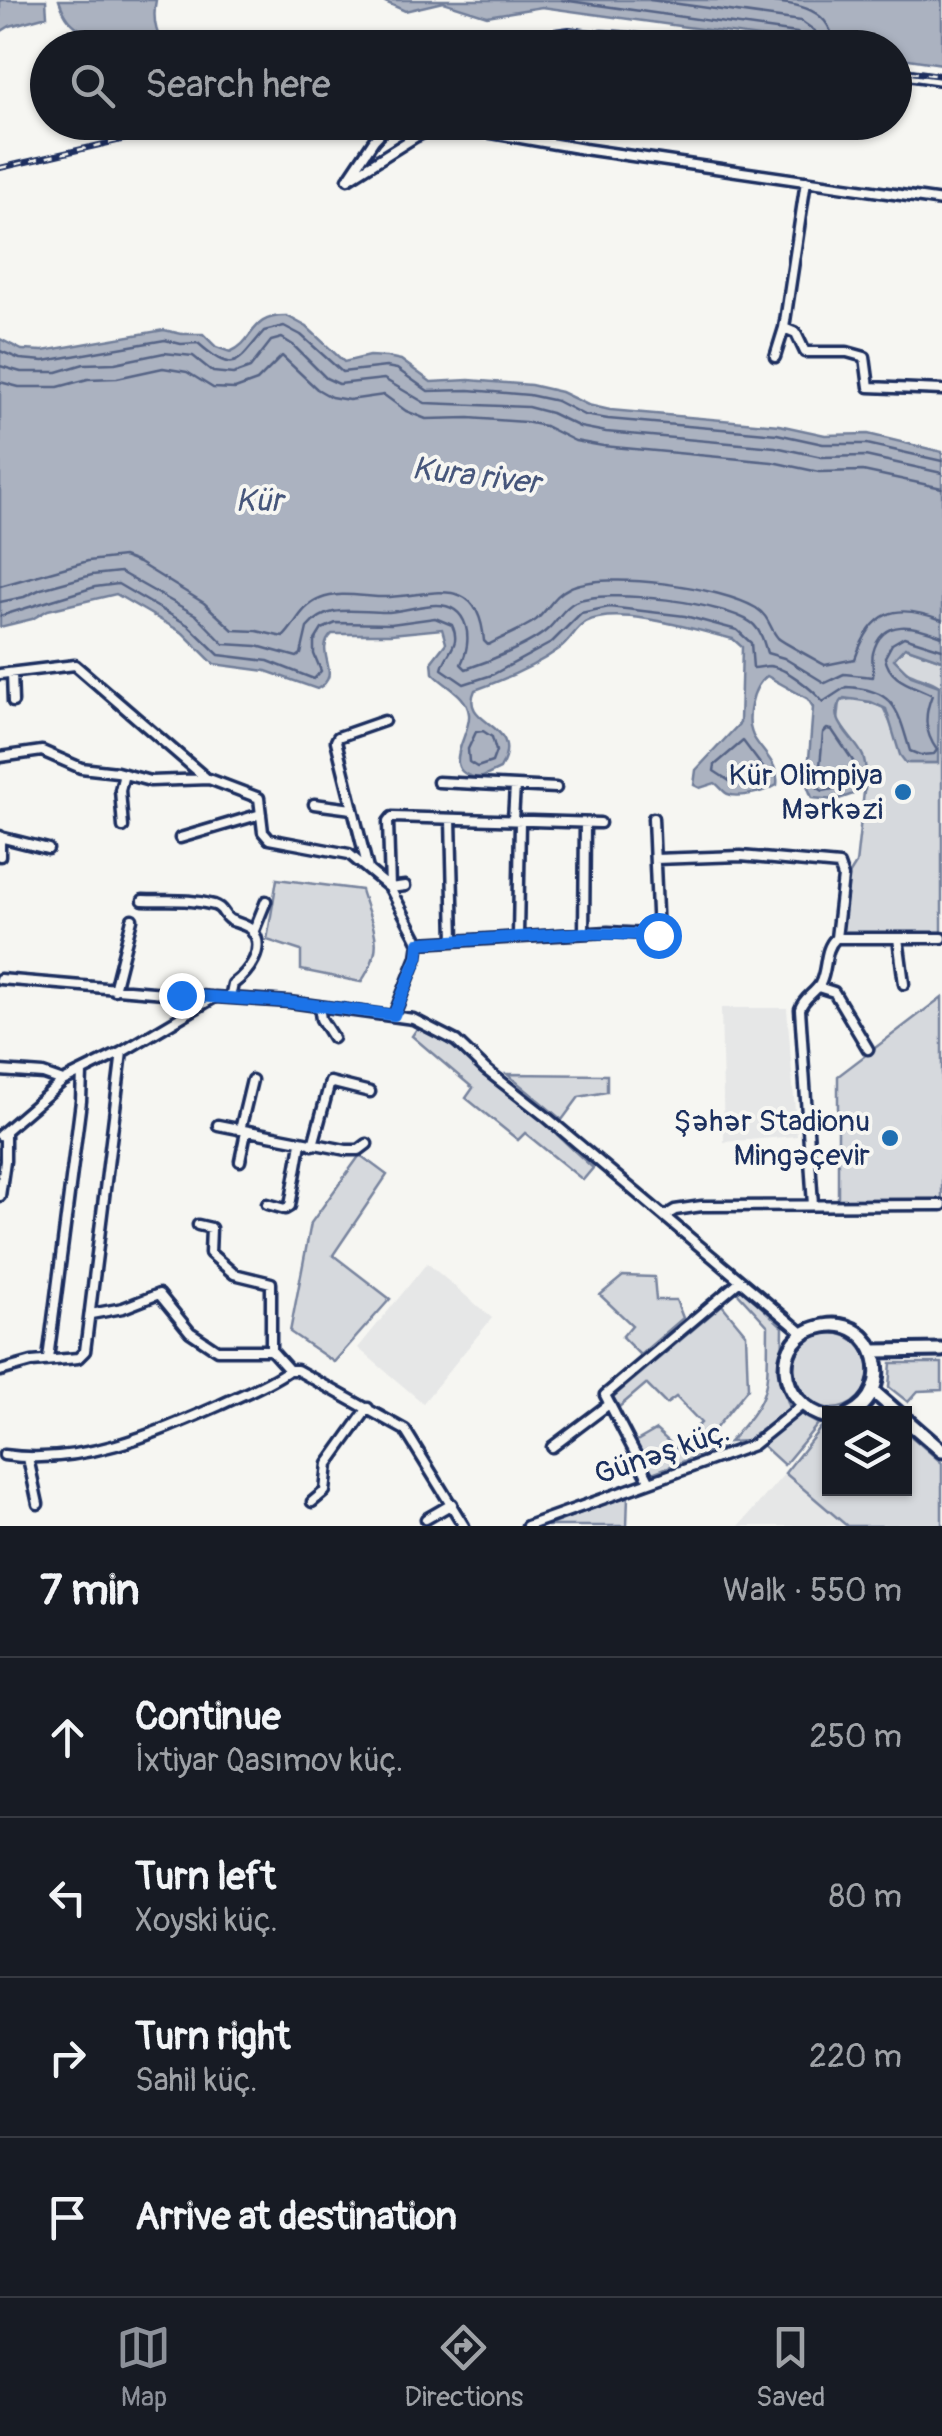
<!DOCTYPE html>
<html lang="en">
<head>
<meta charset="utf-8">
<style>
	:root { --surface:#171b24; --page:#20242c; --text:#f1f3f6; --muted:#9ea1a6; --line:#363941; --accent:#8c9099 }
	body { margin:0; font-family:Pangolin,sans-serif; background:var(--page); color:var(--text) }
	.controls { position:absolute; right:30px; bottom:30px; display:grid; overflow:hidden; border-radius:0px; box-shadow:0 2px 8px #0004 }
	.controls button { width:90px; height:90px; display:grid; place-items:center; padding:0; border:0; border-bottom:2px solid var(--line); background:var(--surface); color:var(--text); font:50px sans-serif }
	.stop { position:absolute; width:30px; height:30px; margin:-22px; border:8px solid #1a73e8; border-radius:50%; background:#fff }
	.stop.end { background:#1a73e8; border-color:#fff; box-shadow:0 2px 10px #0008 }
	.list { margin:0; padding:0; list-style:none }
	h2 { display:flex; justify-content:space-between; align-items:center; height:130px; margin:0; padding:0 40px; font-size:42px }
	h2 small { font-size:32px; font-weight:400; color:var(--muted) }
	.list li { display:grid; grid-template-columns:65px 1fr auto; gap:30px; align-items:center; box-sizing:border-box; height:160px; padding:0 40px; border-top:2px solid var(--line) }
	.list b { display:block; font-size:38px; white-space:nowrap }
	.list p { margin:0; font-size:32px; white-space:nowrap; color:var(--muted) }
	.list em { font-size:32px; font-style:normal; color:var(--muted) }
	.icon { flex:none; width:55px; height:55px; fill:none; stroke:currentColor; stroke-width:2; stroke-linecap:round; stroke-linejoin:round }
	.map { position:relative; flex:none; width:942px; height:1526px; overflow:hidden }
	.search { position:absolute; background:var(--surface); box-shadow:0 2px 8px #0004; left:30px; right:30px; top:30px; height:110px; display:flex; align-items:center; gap:25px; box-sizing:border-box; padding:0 35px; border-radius:55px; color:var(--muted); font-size:38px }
	.sheet { height:770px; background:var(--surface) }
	nav { display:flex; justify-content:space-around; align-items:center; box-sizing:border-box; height:140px; border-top:2px solid var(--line); background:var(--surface); font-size:28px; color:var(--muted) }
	nav a { display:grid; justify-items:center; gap:5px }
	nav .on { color:var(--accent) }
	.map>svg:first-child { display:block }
	.built { fill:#e6e7e7 }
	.green { fill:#d6d9dd; stroke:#78849e; stroke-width:2.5 }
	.water { fill:#abb2c0; stroke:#717e99; stroke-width:2.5 }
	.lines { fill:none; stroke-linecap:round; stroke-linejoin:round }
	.shore { stroke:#556385; stroke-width:2.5 }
	.minor-casing { stroke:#1b2f5e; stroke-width:15 }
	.secondary-casing { stroke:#1b2f5e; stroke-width:19 }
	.minor { stroke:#f6f6f2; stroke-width:8 }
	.secondary { stroke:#f6f6f2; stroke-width:11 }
	.rail-casing { stroke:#1b2f5e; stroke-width:6 }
	.rail { stroke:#f6f6f2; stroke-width:2.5; stroke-dasharray:8; stroke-linecap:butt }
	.route { stroke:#1a73e8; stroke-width:12 }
	.poi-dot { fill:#1f6fb2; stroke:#f6f6f2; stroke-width:4 }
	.labels { text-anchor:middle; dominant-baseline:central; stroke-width:8; stroke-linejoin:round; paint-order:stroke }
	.poi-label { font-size:30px; fill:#1b2f5e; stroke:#f6f6f2; text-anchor:end }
	.street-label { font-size:30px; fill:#1b2f5e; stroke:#f6f6f2 }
	.water-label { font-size:32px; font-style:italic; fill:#46567b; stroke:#f6f6f2 }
</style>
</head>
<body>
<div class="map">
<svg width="942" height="1526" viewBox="0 0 942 1526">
	<rect width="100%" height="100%" fill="#f6f6f2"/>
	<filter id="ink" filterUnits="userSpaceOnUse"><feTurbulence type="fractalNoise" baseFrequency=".01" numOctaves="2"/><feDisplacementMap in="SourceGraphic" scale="20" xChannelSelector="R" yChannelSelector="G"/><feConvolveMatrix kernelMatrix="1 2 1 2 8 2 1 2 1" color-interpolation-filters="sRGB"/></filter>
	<g filter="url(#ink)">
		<path class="built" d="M721,1008H787L797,1136L724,1142Z
			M427,1263L492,1318L423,1403L358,1348Z
			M785,1473L847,1526H739Z"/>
		<path class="green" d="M905,647L942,660V934L842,932L846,880L856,864L866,774L862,756L838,721L840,701L856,698L883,707L909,763H937L939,686C924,675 906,678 894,659Z
			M277,879L361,890C373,930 387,944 361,982L301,970V951L267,940Z
			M942,997V1199H838V1076Z
			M418,1027C484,1060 539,1119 593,1168L583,1180L525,1133L518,1140L466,1098L473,1088L412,1036Z
			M507,1074L607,1075V1092L579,1097L562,1120Z
			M360,1155L387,1175L333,1255L390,1299L334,1362L290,1332L311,1223Z
			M623,1276L654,1277L656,1300H676L683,1318L640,1355L622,1337L632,1325L600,1295Z
			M742,1289L783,1327L782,1385L790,1408L746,1441L729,1442C773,1394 767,1389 768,1326L737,1292Z
			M722,1305L746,1334L748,1388L711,1434L723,1447L652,1473L635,1442L656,1430L676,1448L701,1423L676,1397L666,1404L646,1384L619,1407L613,1397Z
			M793 1371a38 38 0 1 1 76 0a38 38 0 1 1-76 0Z
			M891,1363H942V1390L918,1391L908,1402L889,1387Z
			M798,1413L818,1424L784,1465L761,1444Z
			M829,1424L830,1488H904L905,1431L942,1463V1526H847L785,1473L823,1425Z
			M628,1495L627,1526H547Z"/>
		<path class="water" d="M0,0H46L47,16L10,26L0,32Z
			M59,0H156C153,15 154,29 162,42L133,47H96C83,24 70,33 59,0Z
			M381,0H942V64L895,57L894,48L832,47L542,7L487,16L443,2L405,11Z
			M287,316L307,327L344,362L369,356L387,357L401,360L431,382L469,380L531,385L561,392L588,405L610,410L779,425L825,435L868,434L942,452V660L905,647L894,659L911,676L939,686L938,763H906L900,755L886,709L871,702L844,698C824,720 854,736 863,756C867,766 866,780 865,790L836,800L812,798L807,785L813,707L808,699L767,676C752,686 745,719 753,736C762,753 780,764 777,785C767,791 740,799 728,794C723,792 720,786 715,783L700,788L694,785L696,770L740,723L742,647L733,639C699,631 619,605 586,622C575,628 570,642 559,649C534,667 503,680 475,690C458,727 527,721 500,769L481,778C435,774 472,734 469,714C467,694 444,686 433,673L432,661L446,643L442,629L391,634H332C312,653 345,674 317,689L266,671L214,664L183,633L116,594L48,610L32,619L0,627V339L22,350L43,351L164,330L182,334H203L216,347L230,352C256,341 249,315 287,316Z"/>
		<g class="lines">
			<path class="shore" d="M562,0L797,33L805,38L807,48
				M650,0L801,21L815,31L819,48
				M754,0C789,4 832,3 834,48
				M0,351L20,359L44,361L165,340L181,344L198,343C236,377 237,362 264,331L284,326L301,335L342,372L386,367L397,369L428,391L469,390L529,395L557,401L584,415L608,419L777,434L823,444H867L942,461
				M0,366L21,372H57L84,364L115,363L164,353L193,356L213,372L233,374L250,368L271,341L282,338L293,345L326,378L339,384L384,379L425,403L528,407L551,413L580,427L606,432L775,447L822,457L865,456L942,473
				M0,382L19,387H58L88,379L117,378L163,368L187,372L213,388L235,389L257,381L282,356L317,389L331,397L349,400L384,395L406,411L426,419L469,418L525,422L545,426L575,441L603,446L772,462L819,472L863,471L942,488
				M0,586L88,561L123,557L139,563L204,603L233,630L257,631L283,637C296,625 300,607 320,599C341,590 367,598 390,597C434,595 479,574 484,641L488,645C503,637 523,629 536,620C548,610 554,595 569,588C606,570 721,587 756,608C770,617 769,628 778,638C782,642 818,661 825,665L855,659C872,610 895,602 942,620
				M0,602L24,597L41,589L92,575L120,572L196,615L224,644L257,646L297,657L301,654L307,628C328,602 359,613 389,612C405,611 420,605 436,605C470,605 473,641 461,664L466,669C487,662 532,644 548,629C558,620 563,608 575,602C604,587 731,603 754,625C762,633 764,643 767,653L784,658L825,683L844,674L873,677C874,670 871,661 873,653C882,616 916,626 942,636
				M0,616L95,587L118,584L188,625L219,655L268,661L314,679L321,671L314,654V642L322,629L336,623L391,624L435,618L452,625C462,646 446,651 442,669L464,684L492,675L551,643L581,613L609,607L685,616L737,630L751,643L753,668C759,668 764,666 769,666C786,667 813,690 823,702L846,687C895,689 898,710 910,751L920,755L934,754L937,750C924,732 924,715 932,695C914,685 889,682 885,657L892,644L904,637L942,649
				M827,729L832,730L853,761L856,781L853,785L823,791L818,788L823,733Z
				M483,731L492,737L496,751L492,762L477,767L469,762L468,749L476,732Z
				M743,741L767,773L765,780L734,784L714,771L715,765Z"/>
			<g class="minor-casing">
				<path id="minor" d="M532,48C587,26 642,40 699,48
					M894,73L942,80
					M350,176L374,140L391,122
					M348,179L415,137L432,129L457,127L584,149L942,201
					M806,181L784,328L796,333L805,352H847L865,357L869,387L942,390
					M775,357L784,328
					M12,673L13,702
					M0,674L75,665L207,779
					M0,757L42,751L81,768L117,772L150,781L209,779L259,798L263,832L269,839L349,854L390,888L419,943L417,957L394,1015
					M438,782L556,788
					M314,804L352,809
					M653,818L658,935
					M451,819L454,940
					M513,820L515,786
					M123,827L120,790L124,774
					M0,836V856
					M0,837L48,849
					M180,838L261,814
					M655,859L741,856L839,865L843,877L836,938
					M368,869L336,741L338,737L384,721
					M405,886L390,888L388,822L392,817L600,823
					M143,900C168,901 189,898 214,905C224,908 222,915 230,920C237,923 247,925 252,930C267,949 248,973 233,984L230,998
					M253,933L266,901
					M584,933L585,823
					M518,936L520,821
					M898,938L904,984
					M419,943L608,932L667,935
					M0,979L211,997
					M818,987L834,992L868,1049
					M114,990L132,919
					M319,1006L321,1019L333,1038
					M0,1071L43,1074L63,1081
					M218,1125L346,1150H359L367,1144
					M240,1130L252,1080
					M0,1135L63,1081L122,1052L215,997L289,1002L413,1019L456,1041L485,1069L544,1115L804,1334
					M313,1145L330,1082L370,1092
					M240,1161L246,1132
					M0,1196L5,1161V1131
					M267,1204L285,1209L290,1206L301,1143
					M813,1205L800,1009C804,997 814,994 820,984C828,969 823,950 836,938H942
					M665,1216L675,1210L702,1206L942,1205
					M198,1225L211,1228L210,1253L234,1274L271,1283V1350
					M91,1314L123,1308L159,1294L190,1332L217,1350H271L289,1370
					M48,1359L81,1101L82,1073
					M0,1371L32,1362L78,1358L85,1351L122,1052
					M552,1447L609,1404
					M4,1455C80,1466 152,1435 220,1405C243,1394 268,1385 289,1370H297L405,1430L464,1526
					M28,1458L38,1504
					M649,1480L605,1395L740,1281
					M312,1502L325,1491L328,1464L368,1408
					M426,1519L452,1504
					M527,1526L753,1445L801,1406"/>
			</g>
			<g class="secondary-casing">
				<path id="secondary" d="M874,1351L942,1350
					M874,1392L899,1414
					M830,1418C775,1405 770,1335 824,1326C878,1316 897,1391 850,1414
					M904,1418L942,1451"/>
			</g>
			<use href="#minor" class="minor"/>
			<use href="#secondary" class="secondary"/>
			<g class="rail-casing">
				<path id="rail" d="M476,48L530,34L569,29L724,48
					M894,70L942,76
					M0,168L199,122"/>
			</g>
			<use href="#rail" class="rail"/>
		</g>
	</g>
	<g class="lines" filter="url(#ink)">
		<path class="route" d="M181,995L288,1002L394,1015L418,957L419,943L584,933L658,935"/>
	</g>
	<g class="poi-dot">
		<circle cx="903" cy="792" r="10"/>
		<circle cx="890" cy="1138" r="10"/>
	</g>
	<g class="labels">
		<g class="poi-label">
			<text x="883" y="775">Kür Olimpiya<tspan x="883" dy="34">Mərkəzi</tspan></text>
			<text x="870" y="1121">Şəhər Stadionu<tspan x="870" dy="34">Mingəçevir</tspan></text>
		</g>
		<g class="street-label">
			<text transform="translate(662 1453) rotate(-19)">Günəş küç.</text>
		</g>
		<g class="water-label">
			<text transform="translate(476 476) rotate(7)">Kura river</text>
			<text x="259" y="501">Kür</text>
		</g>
	</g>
</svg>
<div class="controls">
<button><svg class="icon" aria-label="layers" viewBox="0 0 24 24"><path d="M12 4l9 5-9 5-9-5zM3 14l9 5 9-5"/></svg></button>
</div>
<div class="stop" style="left:658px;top:935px"></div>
<div class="stop end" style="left:181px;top:995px"></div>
<div class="search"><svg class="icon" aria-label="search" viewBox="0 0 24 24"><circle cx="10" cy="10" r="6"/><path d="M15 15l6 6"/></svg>Search here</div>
</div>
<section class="sheet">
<h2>7 min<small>Walk · 550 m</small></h2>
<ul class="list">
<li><svg class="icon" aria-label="ahead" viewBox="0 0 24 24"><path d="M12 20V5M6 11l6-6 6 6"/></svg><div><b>Continue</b><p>İxtiyar Qasımov küç.</p></div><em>250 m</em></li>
<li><svg class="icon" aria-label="left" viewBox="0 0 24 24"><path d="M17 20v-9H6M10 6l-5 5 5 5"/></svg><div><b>Turn left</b><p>Xoyski küç.</p></div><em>80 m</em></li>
<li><svg class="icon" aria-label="right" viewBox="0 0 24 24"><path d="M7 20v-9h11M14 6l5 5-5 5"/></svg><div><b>Turn right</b><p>Sahil küç.</p></div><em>220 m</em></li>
<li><svg class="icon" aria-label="arrive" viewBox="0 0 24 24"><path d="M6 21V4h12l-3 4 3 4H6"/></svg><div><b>Arrive at destination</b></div></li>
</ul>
</section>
<nav>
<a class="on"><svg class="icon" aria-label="map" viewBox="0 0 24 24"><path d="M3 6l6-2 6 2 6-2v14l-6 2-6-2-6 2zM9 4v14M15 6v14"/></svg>Map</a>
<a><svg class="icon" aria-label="directions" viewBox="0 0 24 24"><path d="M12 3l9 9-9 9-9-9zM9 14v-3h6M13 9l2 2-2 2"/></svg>Directions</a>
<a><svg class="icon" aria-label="saved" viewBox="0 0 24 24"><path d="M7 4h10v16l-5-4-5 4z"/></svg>Saved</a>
</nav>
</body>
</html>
